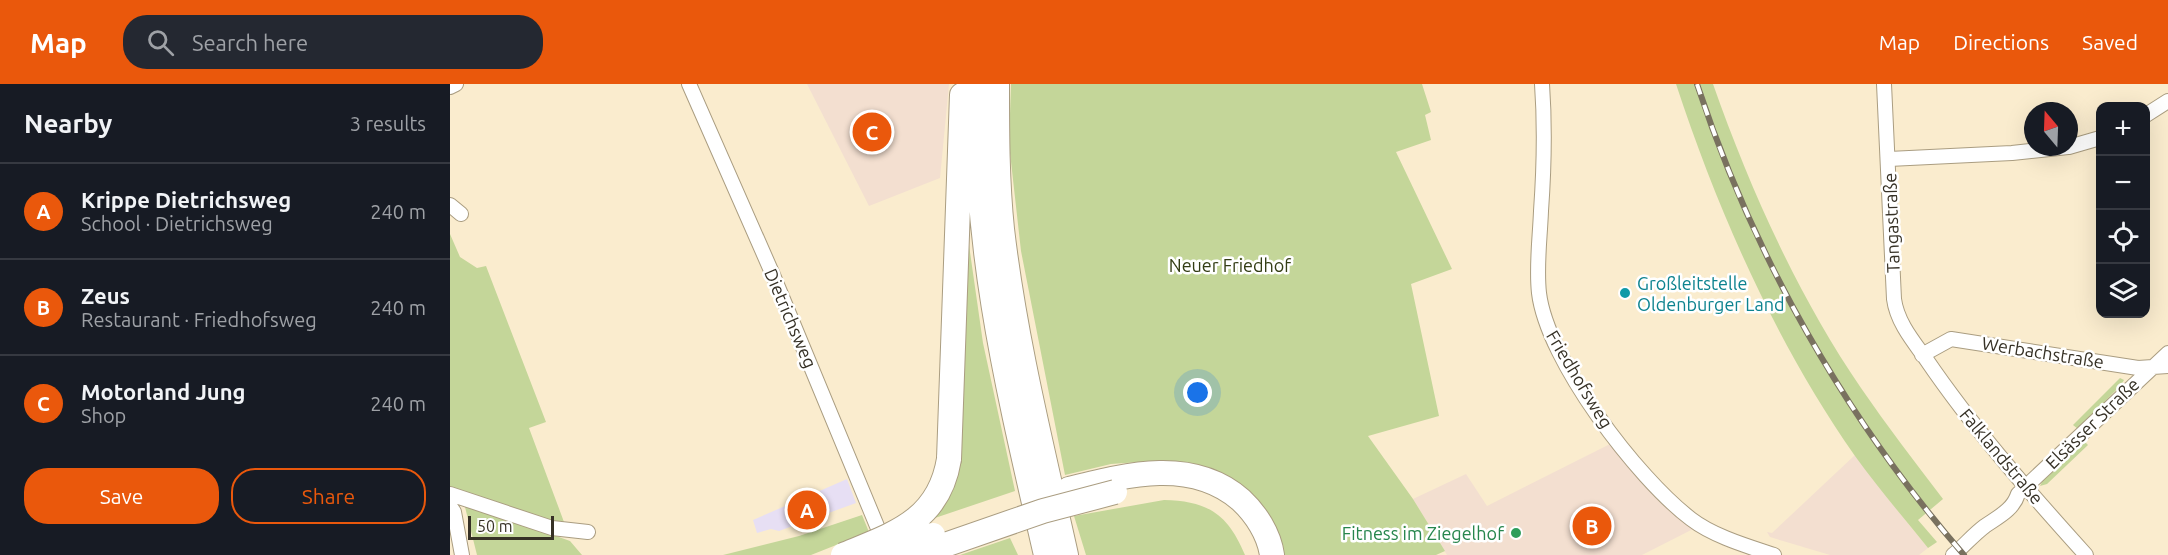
<!DOCTYPE html>
<html lang="en">
<head>
<meta charset="utf-8">
<style>
	:root { --surface:#171b24; --page:#242831; --text:#f1f3f6; --muted:#9ea1a6; --line:#363941; --accent:#ea580c }
	body { margin:0; font-family:Ubuntu,sans-serif; background:var(--page); color:var(--text) }
	.controls { position:absolute; right:18px; top:18px; display:grid; overflow:hidden; border-radius:12px; box-shadow:0 6px 24px #0002 }
	.controls button { width:54px; height:54px; display:grid; place-items:center; padding:0; border:0; border-bottom:2px solid var(--line); background:var(--surface); color:var(--text); font:30px sans-serif }
	.compass { position:absolute; left:1574px; top:18px; width:54px; height:54px; border-radius:50%; background:var(--surface); box-shadow:0 6px 24px #0002; rotate:341deg }
	.scale { position:absolute; left:18px; bottom:15px; width:86px; box-sizing:border-box; padding-left:6px; border:3px solid #363126; border-top:0; font-size:16px; line-height:21px; white-space:nowrap; color:#363126; -webkit-text-stroke:4px #fff; paint-order:stroke }
	.you { position:absolute; left:748px; top:309px; width:21px; height:21px; margin:-15px; border:4px solid #fff; border-radius:50%; background:#1a73e8; box-shadow:0 0 0 9px #1a73e833 }
	.badge { display:grid; place-items:center; width:39px; height:39px; border-radius:50%; background:var(--accent); color:#fff; font-size:20px; font-weight:700 }
	.pin { position:absolute; translate:-50% -50%; border:3px solid #fff; box-shadow:0 2px 6px #0006 }
	.list { margin:0; padding:0; list-style:none }
	h2 { display:flex; justify-content:space-between; align-items:center; height:78px; margin:0; padding:0 24px; font-size:26px }
	h2 small { font-size:20px; font-weight:400; color:var(--muted) }
	.list li { display:grid; grid-template-columns:39px 1fr auto; gap:18px; align-items:center; box-sizing:border-box; height:96px; padding:0 24px; border-top:2px solid var(--line) }
	.list b { display:block; font-size:22px; white-space:nowrap }
	.list p { margin:0; font-size:20px; white-space:nowrap; color:var(--muted) }
	.list em { font-size:20px; font-style:normal; color:var(--muted) }
	.actions { display:flex; gap:12px; padding:18px 24px }
	.actions a { flex:1; padding:14px 0; border:2px solid var(--accent); border-radius:24px; text-align:center; font-size:21px; color:var(--accent) }
	.actions .main { background:var(--accent); color:#fff }
	.icon { flex:none; width:33px; height:33px; fill:none; stroke:currentColor; stroke-width:2; stroke-linecap:round; stroke-linejoin:round }
	.map { position:relative; flex:none; width:1718px; height:471px; overflow:hidden }
	header { display:flex; align-items:center; gap:36px; box-sizing:border-box; height:84px; padding:0 30px; background:var(--accent); color:#fff }
	header strong { font-size:28px }
	nav { display:flex; gap:33px; margin-inline-start:auto; font-size:21px }
	.search { width:420px; height:54px; background:var(--page); display:flex; align-items:center; gap:15px; box-sizing:border-box; padding:0 21px; border-radius:24px; color:var(--muted); font-size:22px }
	main { display:flex }
	aside { flex:1; background:var(--surface) }
	.map>svg:first-child { display:block }
	.commercial { fill:#f3dfd0 }
	.education { fill:#e7dff4 }
	.green { fill:#c4d699 }
	.lines { fill:none; stroke-linecap:round; stroke-linejoin:round }
	.minor-casing { stroke:#aa9d81; stroke-width:16 }
	.motorway-casing { stroke:#aa9d81; stroke-width:26 }
	.minor { stroke:#fff; stroke-width:14 }
	.motorway { stroke:#fff; stroke-width:24 }
	.rail-casing { stroke:#79715f; stroke-width:6 }
	.rail { stroke:#fff; stroke-width:4; stroke-dasharray:11; stroke-linecap:butt }
	.motorway-bridge-casing { stroke:#aa9d81; stroke-width:26; stroke-linecap:butt }
	.motorway-bridge { stroke:#fff; stroke-width:24 }
	.culture-dot { fill:#0f9aa8; stroke:#fff; stroke-width:2 }
	.leisure-dot { fill:#2e9e5b; stroke:#fff; stroke-width:2 }
	.labels { text-anchor:middle; dominant-baseline:central; stroke-width:5; stroke-linejoin:round; paint-order:stroke }
	.street-label { font-size:18px; fill:#363126; stroke:#fff }
	.park-label { font-size:18px; fill:#333d14; stroke:#fff }
	.culture-label { font-size:18px; fill:#0d838f; stroke:#fff; text-anchor:start }
	.leisure-label { font-size:18px; fill:#27864d; stroke:#fff; text-anchor:end }
</style>
</head>
<body>
<header>
<strong>Map</strong>
<div class="search"><svg class="icon" aria-label="search" viewBox="0 0 24 24"><circle cx="10" cy="10" r="6"/><path d="M15 15l6 6"/></svg>Search here</div>
<nav><a>Map</a><a>Directions</a><a>Saved</a></nav>
</header>
<main>
<aside>
<h2>Nearby<small>3 results</small></h2>
<ul class="list">
<li><span class="badge">A</span><div><b>Krippe Dietrichsweg</b><p>School · Dietrichsweg</p></div><em>240 m</em></li>
<li><span class="badge">B</span><div><b>Zeus</b><p>Restaurant · Friedhofsweg</p></div><em>240 m</em></li>
<li><span class="badge">C</span><div><b>Motorland Jung</b><p>Shop</p></div><em>240 m</em></li>
</ul>
<div class="actions"><a class="main">Save</a><a>Share</a></div>
</aside>
<div class="map">
<svg width="1718" height="471" viewBox="0 0 1718 471">
	<rect width="100%" height="100%" fill="#faecce"/>
	<path class="commercial" d="M357,0H499L490,94L419,122Z
		M1168,356L1251,441L1192,471H997L963,415L1016,390L1037,422Z
		M1405,371L1456,437L1478,464L1469,471H1380L1320,453L1317,448L1322,449Z"/>
	<path class="education" d="M397,395L406,419L329,447L321,445L307,449L303,436Z"/>
	<path class="green" d="M561,0H972L981,28L975,31L981,56L946,68L1002,185L961,200L989,332L918,352L963,415L995,467L986,471H832L759,385L727,377L689,378L661,380L615,391L571,167L559,60Z
		M1226,0H1263C1300,105 1348,212 1411,304C1437,342 1465,378 1493,415L1468,436L1487,458L1478,464C1454,434 1428,404 1405,372C1326,259 1269,130 1226,0Z
		M515,133L533,259L565,407L479,436L496,419L503,405L513,319L511,289Z
		M0,150L10,173L27,184L36,182L96,338L79,344L114,438L86,435L0,405Z
		M1670,294L1674,296L1671,301L1628,345L1623,341Z
		M1634,357L1638,361L1597,400L1590,402L1593,396Z
		M714,416C758,417 778,430 795,471H636L624,432Z
		M14,419L120,457L132,471H27Z
		M412,431L419,448L361,471H273L349,452Z
		M560,454L568,471H510Z"/>
	<g class="lines">
		<g class="minor-casing">
			<path id="minor" d="M239,0L323,191L434,459
				M1092,0C1095,42 1094,85 1091,127C1090,154 1086,182 1089,209C1097,276 1187,394 1241,435C1263,452 1297,462 1324,471
				M1434,0L1444,215C1447,238 1463,257 1476,275C1523,344 1580,409 1636,471
				M0,3L6,0
				M1696,31L1718,17
				M1619,63L1650,54
				M1439,75L1562,69L1618,63
				M0,121L11,130
				M1472,271L1501,255L1688,284L1718,282
				M0,410L102,444L138,448
				M0,422L4,428L12,471
				M1503,471C1514,462 1524,450 1535,442C1548,433 1563,426 1568,410L1718,269"/>
		</g>
		<g class="motorway-casing">
			<path id="motorway" d="M528,0C522,163 560,314 596,471
				M547,0C547,48 547,97 552,145C565,256 592,363 616,471
				M499,375L512,11
				M619,405C675,391 742,373 791,416C806,430 819,450 822,471"/>
		</g>
		<use href="#minor" class="minor"/>
		<use href="#motorway" class="motorway"/>
		<g class="rail-casing">
			<path id="rail" d="M1247,0C1304,173 1395,334 1514,471"/>
		</g>
		<use href="#rail" class="rail"/>
		<g class="motorway-bridge-casing">
			<path id="motorway-bridge" d="M393,471C444,450 489,437 499,375
				M420,471L483,451
				M466,471L593,427L665,408"/>
		</g>
		<use href="#motorway-bridge" class="motorway-bridge"/>
	</g>
	<circle class="culture-dot" cx="1175" cy="209" r="6"/>
	<circle class="leisure-dot" cx="1066" cy="449" r="6"/>
	<g class="labels">
		<g class="street-label">
			<text transform="translate(1441 139) rotate(-92)">Tangastraße</text>
			<text transform="translate(341 234) rotate(67)">Dietrichsweg</text>
			<text transform="translate(1593 268) rotate(9)">Werbachstraße</text>
			<text transform="translate(1130 295) rotate(59)">Friedhofsweg</text>
			<text transform="translate(1642 339) rotate(-44)">Elsässer Straße</text>
			<text transform="translate(1552 372) rotate(50)">Falklandstraße</text>
		</g>
		<g class="park-label">
			<text x="780" y="181">Neuer Friedhof</text>
		</g>
		<g class="culture-label">
			<text x="1187" y="199">Großleitstelle<tspan x="1187" dy="21">Oldenburger Land</tspan></text>
		</g>
		<g class="leisure-label">
			<text x="1054" y="449">Fitness im Ziegelhof</text>
		</g>
	</g>
</svg>
<div class="controls">
<button>+</button>
<button>−</button>
<button><svg class="icon" aria-label="locate" viewBox="0 0 24 24"><circle cx="12" cy="12" r="6"/><path d="M12 2v4M12 18v4M2 12h4M18 12h4"/></svg></button>
<button><svg class="icon" aria-label="layers" viewBox="0 0 24 24"><path d="M12 4l9 5-9 5-9-5zM3 14l9 5 9-5"/></svg></button>
</div>
<svg class="compass" viewBox="-18 -18 36 36"><path d="M0-13l5 13h-10z" fill="#e53935"/><path d="M0 13l5-13h-10z" fill="#9ea1a6"/></svg>
<div class="scale">50 m</div>
<div class="you"></div>
<div class="pin badge" style="left:357px;top:426px">A</div>
<div class="pin badge" style="left:1142px;top:442px">B</div>
<div class="pin badge" style="left:422px;top:48px">C</div>
</div>
</main>
</body>
</html>
